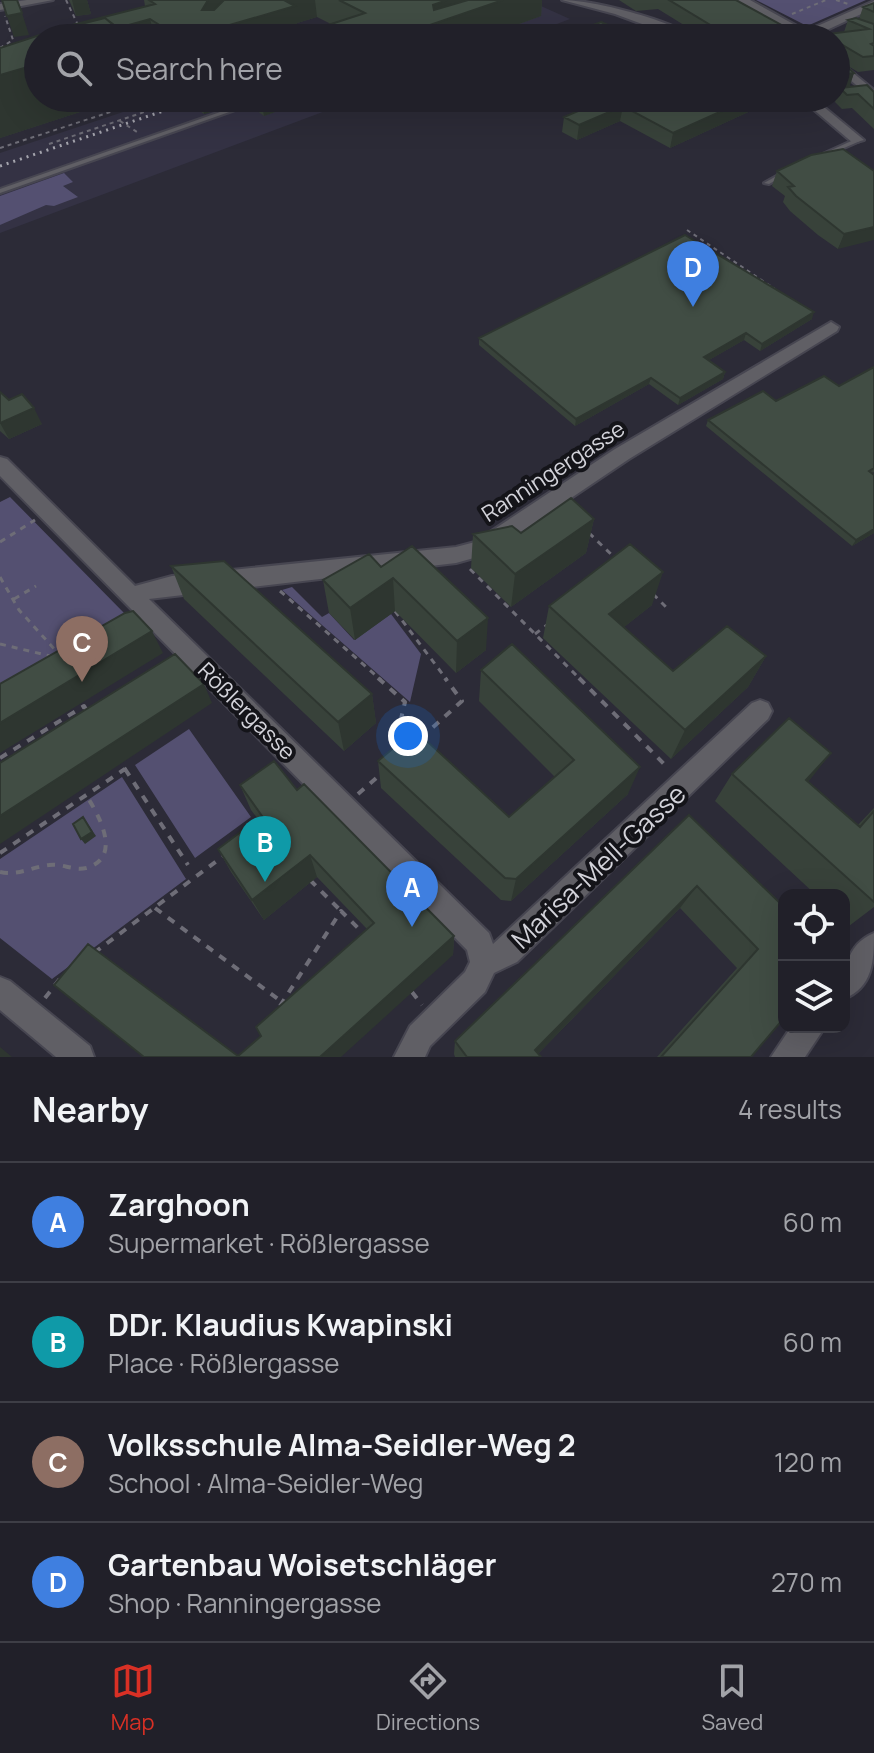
<!DOCTYPE html>
<html lang="en">
<head>
<meta charset="utf-8">
<style>
	:root { --surface:#212029; --page:#2d2d35; --text:#f1f3f6; --muted:#a2a3a8; --line:#3e3e46; --accent:#d93025 }
	body { margin:0; font-family:Manrope,sans-serif; background:var(--page); color:var(--text) }
	.controls { position:absolute; right:24px; bottom:24px; display:grid; overflow:hidden; border-radius:16px; box-shadow:0 8px 32px #0002 }
	.controls button { width:72px; height:72px; display:grid; place-items:center; padding:0; border:0; border-bottom:2px solid var(--line); background:var(--surface); color:var(--text); font:40px sans-serif }
	.you { position:absolute; left:408px; top:736px; width:28px; height:28px; margin:-20px; border:6px solid #fff; border-radius:50%; background:#1a73e8; box-shadow:0 0 0 12px #1a73e833 }
	.badge { display:grid; place-items:center; width:52px; height:52px; border-radius:50%; background:var(--accent); color:#fff; font-size:26px; font-weight:700 }
	.pin { position:absolute; translate:-50% -66px; filter:drop-shadow(0 2px 4px #0008) }
	.pin::after { content:''; position:absolute; top:42px; width:28px; height:24px; background:inherit; clip-path:polygon(0 0,100% 0,50% 100%) }
	.list { margin:0; padding:0; list-style:none }
	h2 { display:flex; justify-content:space-between; align-items:center; height:104px; margin:0; padding:0 32px; font-size:34px }
	h2 small { font-size:26px; font-weight:400; color:var(--muted) }
	.list li { display:grid; grid-template-columns:52px 1fr auto; gap:24px; align-items:center; box-sizing:border-box; height:120px; padding:0 32px; border-top:2px solid var(--line) }
	.list b { display:block; font-size:30px; white-space:nowrap }
	.list p { margin:0; font-size:26px; white-space:nowrap; color:var(--muted) }
	.list em { font-size:26px; font-style:normal; color:var(--muted) }
	.icon { flex:none; width:44px; height:44px; fill:none; stroke:currentColor; stroke-width:2; stroke-linecap:round; stroke-linejoin:round }
	.map { position:relative; flex:none; width:874px; height:1057px; overflow:hidden }
	.search { position:absolute; background:var(--surface); box-shadow:0 8px 32px #0002; left:24px; right:24px; top:24px; height:88px; display:flex; align-items:center; gap:20px; box-sizing:border-box; padding:0 28px; border-radius:44px; color:var(--muted); font-size:30px }
	.sheet { height:584px; background:var(--surface) }
	nav { display:flex; justify-content:space-around; align-items:center; box-sizing:border-box; height:112px; border-top:2px solid var(--line); background:var(--surface); font-size:22px; color:var(--muted) }
	nav a { display:grid; justify-items:center; gap:4px }
	nav .on { color:var(--accent) }
	.map>svg:first-child { display:block }
	.built { fill:#343244 }
	.green { fill:#545071 }
	.lines { fill:none; stroke-linecap:round; stroke-linejoin:round }
	.lane-casing { stroke:#474651; stroke-width:4 }
	.street-casing { stroke:#474651; stroke-width:4 }
	.path-far2 { stroke:#6e6d77; stroke-width:2; stroke-dasharray:4 4; stroke-linecap:butt }
	.path-far1 { stroke:#6e6d77; stroke-width:3; stroke-dasharray:6 6; stroke-linecap:butt }
	.path { stroke:#6e6d77; stroke-width:4; stroke-dasharray:8 8; stroke-linecap:butt }
	.lane { fill:#605f65; fill-rule:evenodd }
	.street { fill:#605f65; fill-rule:evenodd }
	.rail { stroke:#a4a4ad; stroke-width:3; stroke-dasharray:2 5; stroke-linecap:butt }
	.wall { fill:#38423a; fill-rule:evenodd }
	.shaded-wall { fill:#2e3630 }
	.building { fill:#414d44; stroke:#2e3630; stroke-width:2 }
	.labels { text-anchor:middle; dominant-baseline:central; stroke-width:8; stroke-linejoin:round; paint-order:stroke }
	.street-label { font-size:22px; fill:#d3d3da; stroke:#141419 }
	.near-street-label { font-size:26px; fill:#d3d3da; stroke:#141419 }
</style>
</head>
<body>
<div class="map">
<svg width="874" height="1057" viewBox="0 0 874 1057">
	<rect width="100%" height="100%" fill="#2c2b37"/>
	<path class="built" d="M532,2L570,19L520,38H347Z
		M165,98H360L0,233V153Z"/>
	<path class="green" d="M756,0H866L807,26Z
		M64,173L73,182L63,186L78,197L54,206L46,205L0,225V196Z
		M10,497L125,614L0,688V502Z
		M292,587L322,617L329,613L354,640L391,614L421,654L410,702L282,590Z
		M189,729L251,817L195,858L135,765Z
		M122,777L186,879L52,979L0,938V859Z"/>
	<g class="lines">
		<g class="lane-casing">
			<path id="lane" d="M260,98H269L0,193V189Z
				M858,138L860,139V141L821,158L816,157Z
				M782,173L787,174L769,184L764,183Z"/>
		</g>
		<g class="street-casing">
			<path id="street" d="M27,0H53L0,10V4Z
				M562,0C594,0 670,20 695,38H680L615,14Z
				M737,0H750L806,31L874,1V8L814,36L815,38H802Z
				M836,59L874,90V100L836,68Z
				M800,98H813L864,140L853,143Z
				M831,322L839,327L837,331L629,459L488,554L456,563L149,599L489,933L493,944L752,703L760,700L768,703L772,711L768,719L517,962L494,973L485,992L430,1046L425,1057H394L410,1026L465,972L470,962L467,950L0,476V457L7,459L135,586L172,576L456,547L475,542L615,449Z
				M874,933C874,961 873,987 844,999C844,972 845,945 874,933Z
				M0,977L10,981L90,1046L94,1057H56L0,1010Z
				M791,1027H825L805,1057H771Z"/>
		</g>
		<path class="path-far2" d="M66,0L78,25
			M836,0L848,4
			M792,14L826,0
			M0,48L13,40L5,16
			M120,121L137,132
			M49,144L186,98
			M0,148L153,98
			M687,230L775,289"/>
		<path class="path-far1" d="M589,533L615,558
			M0,542L35,520
			M470,569L581,680
			M0,577L19,610L57,652
			M280,591L381,680
			M653,594L668,609
			M14,599L36,586
			M395,611L447,680
			M535,634L547,625
			M0,644L50,656"/>
		<path class="path" d="M378,678L405,702L401,719L415,733
			M579,678L668,768
			M421,738L462,701L445,678
			M0,758L84,706L87,711
			M125,769L188,865
			M358,794L382,773
			M0,853L125,769L119,761
			M0,872C18,876 32,867 49,865C61,863 74,871 86,868C123,858 99,815 86,795
			M310,880L341,911
			M155,908L282,1002
			M94,953L226,854
			M412,992L422,1005
			M45,998L62,976
			M280,1006L341,911L363,933"/>
		<use href="#lane" class="lane"/>
		<use href="#street" class="street"/>
		<path class="rail" d="M0,166L202,98"/>
	</g>
	<path class="wall" d="M69,0H87L91,14L76,16Z
		M144,0H542L541,16L480,38H38V98H86L76,101L80,112L0,138V48L72,26V25L145,6ZM317,17L331,24L298,35L297,23Z
		M619,0H736L796,33L812,36L844,32L848,20L859,19L863,7L874,3V70L858,72L843,63L854,73L849,87L874,92V129L852,108L842,109L835,102L839,89L836,38H705L658,9L636,11Z
		M189,98H313L264,116L252,107L251,100L204,114L190,104Z
		M608,98H773L772,101L670,148L620,121L577,140L562,132L564,117Z
		M777,171H874L838,249L818,235L790,211L783,202L785,196L772,186Z
		M812,319L760,351L744,340L709,360L725,372L723,379L678,405L649,384L575,426L479,345V338Z
		M874,367V472L872,473L874,533L852,546L706,426L708,420L776,401L839,386Z
		M0,392L9,400L42,424L9,439L0,431Z
		M594,519L586,553L511,607L471,568L473,534L521,533Z
		M171,566L372,694L376,723L344,751L184,599Z
		M381,567L486,650L456,673L395,611L355,640L329,613L323,580Z
		M652,605L624,627L673,671L766,656L748,687L671,759L543,638L549,606Z
		M481,670L628,794L511,901L501,900L381,788L378,761L509,817L555,777L479,701Z
		M732,774L808,782L858,825L874,808V907L849,926L844,921V895H816L715,801Z
		M240,785L297,790L454,936L453,955L238,1056L261,1036L367,929L317,877L264,920L231,872L218,849L258,819L251,810Z
		M689,815L784,907L751,1057H657L737,968L680,908L538,1054L541,1057H455L454,1054L455,1041Z"/>
	<path class="shaded-wall" d="M72,0H87L91,14L76,16Z
		M208,0H315L317,17L297,23L298,36L293,38H185Z
		M447,0H542L541,16L480,38H392L433,5Z
		M22,13L29,35L14,37L7,16Z
		M150,19L155,38H86Z
		M38,64V98H86L76,101L80,112L0,138V75Z
		M854,73L849,88H840L839,89L836,90V80L839,75Z
		M201,98H250L251,100L204,114Z
		M261,98H313L264,116Z
		M751,98H773L772,101L670,148L673,133Z
		M623,106L620,121L577,140L579,125Z
		M874,227V240L838,249L844,234Z
		M814,312L812,319L760,351L762,344Z
		M746,333L744,340L702,364L704,357Z
		M725,372L723,379L678,405L680,398Z
		M651,378L649,384L575,426L576,419Z
		M34,408L42,424L9,439L0,423Z
		M594,519L586,553L511,607L515,574Z
		M874,529V533L852,546L856,540Z
		M663,572L652,605L600,646L609,614Z
		M393,578L395,611L355,640L350,608Z
		M488,618L486,650L456,673L457,641Z
		M152,631L163,653L0,753V723Z
		M766,656L748,687L671,759L685,730Z
		M204,684L212,703L0,844V816Z
		M372,694L376,723L344,751L338,722Z
		M831,753L809,781L784,806L806,780Z
		M640,767L628,794L511,901L516,879Z
		M83,817L96,836L85,844L81,839Z
		M310,855L317,877L264,920L252,900Z
		M697,886L680,908L535,1057V1050Z
		M454,936L453,955L341,1057H320Z
		M0,1047L12,1057H0Z"/>
	<path class="building" d="M2,0H17L22,13L7,16Z
		M149,0H208L202,10H214L224,0H284L295,6L185,38H180L150,19L118,28L105,18L73,26L72,25L155,4Z
		M339,0H447L433,5L434,10L468,0H503L392,38H288L365,13Z
		M669,0H736L796,33L804,31L812,36L869,29L848,20L856,18L874,24V43L871,44L874,46V56L863,57L839,43L838,53L843,59H839L854,73L839,75L836,80V38H732Z
		M874,3V12L863,7Z
		M105,18L118,29L86,38H38V64L0,75V48L55,30Z
		M601,22L636,38H558Z
		M867,85L874,92V109L858,94L847,95L840,88Z
		M608,98H751L673,133L623,106L579,125L564,117Z
		M843,149L874,171V227L844,234L796,196L788,187L794,186L777,171L811,155Z
		M685,235L814,312L762,344L746,333L704,357L725,372L680,398L651,378L576,419L479,338Z
		M874,367V468L869,471L874,475V529L856,540L708,420L763,391L776,401L824,376L839,386Z
		M0,392L9,400L22,394L34,408L0,423Z
		M571,498L594,519L515,574L473,534L512,526L521,533Z
		M630,544L663,572L609,614L673,671L727,626L766,656L685,730L549,606Z
		M412,546L488,618L457,641L393,578L350,608L323,580L369,554L381,567Z
		M224,561L372,694L338,722L171,566Z
		M133,611L152,631L0,723V684L125,613Z
		M512,644L640,767L516,879L505,878L378,761L415,730L509,817L574,760L481,670Z
		M175,654L204,684L0,816V763Z
		M789,718L831,753L806,780L860,827L874,811V902L732,774Z
		M274,761L297,790L304,784L454,936L320,1057H144L54,985L88,944L238,1056L261,1036L256,1027L374,923L310,855L252,900L218,849L262,816L240,785Z
		M689,815L784,907V1018L751,1057H661L758,949L697,886L535,1050L541,1057H467L455,1041Z
		M83,817L92,832L81,839L73,824Z"/>
	<g class="labels">
		<g class="street-label">
			<text transform="translate(553 471) rotate(-33)">Ranningergasse</text>
			<text transform="translate(247 711) rotate(45)">Rößlergasse</text>
		</g>
		<g class="near-street-label">
			<text transform="translate(598 866) rotate(-43)">Marisa-Mell-Gasse</text>
		</g>
	</g>
</svg>
<div class="controls">
<button><svg class="icon" aria-label="locate" viewBox="0 0 24 24"><circle cx="12" cy="12" r="6"/><path d="M12 2v4M12 18v4M2 12h4M18 12h4"/></svg></button>
<button><svg class="icon" aria-label="layers" viewBox="0 0 24 24"><path d="M12 4l9 5-9 5-9-5zM3 14l9 5 9-5"/></svg></button>
</div>
<div class="you"></div>
<div class="pin badge" style="left:412px;top:927px;background:#3f7fe0">A</div>
<div class="pin badge" style="left:265px;top:882px;background:#0f9aa8">B</div>
<div class="pin badge" style="left:82px;top:682px;background:#8d6e63">C</div>
<div class="pin badge" style="left:693px;top:307px;background:#3f7fe0">D</div>
<div class="search"><svg class="icon" aria-label="search" viewBox="0 0 24 24"><circle cx="10" cy="10" r="6"/><path d="M15 15l6 6"/></svg>Search here</div>
</div>
<section class="sheet">
<h2>Nearby<small>4 results</small></h2>
<ul class="list">
<li><span class="badge" style="background:#3f7fe0">A</span><div><b>Zarghoon</b><p>Supermarket · Rößlergasse</p></div><em>60 m</em></li>
<li><span class="badge" style="background:#0f9aa8">B</span><div><b>DDr. Klaudius Kwapinski</b><p>Place · Rößlergasse</p></div><em>60 m</em></li>
<li><span class="badge" style="background:#8d6e63">C</span><div><b>Volksschule Alma-Seidler-Weg 2</b><p>School · Alma-Seidler-Weg</p></div><em>120 m</em></li>
<li><span class="badge" style="background:#3f7fe0">D</span><div><b>Gartenbau Woisetschläger</b><p>Shop · Ranningergasse</p></div><em>270 m</em></li>
</ul>
</section>
<nav>
<a class="on"><svg class="icon" aria-label="map" viewBox="0 0 24 24"><path d="M3 6l6-2 6 2 6-2v14l-6 2-6-2-6 2zM9 4v14M15 6v14"/></svg>Map</a>
<a><svg class="icon" aria-label="directions" viewBox="0 0 24 24"><path d="M12 3l9 9-9 9-9-9zM9 14v-3h6M13 9l2 2-2 2"/></svg>Directions</a>
<a><svg class="icon" aria-label="saved" viewBox="0 0 24 24"><path d="M7 4h10v16l-5-4-5 4z"/></svg>Saved</a>
</nav>
</body>
</html>
